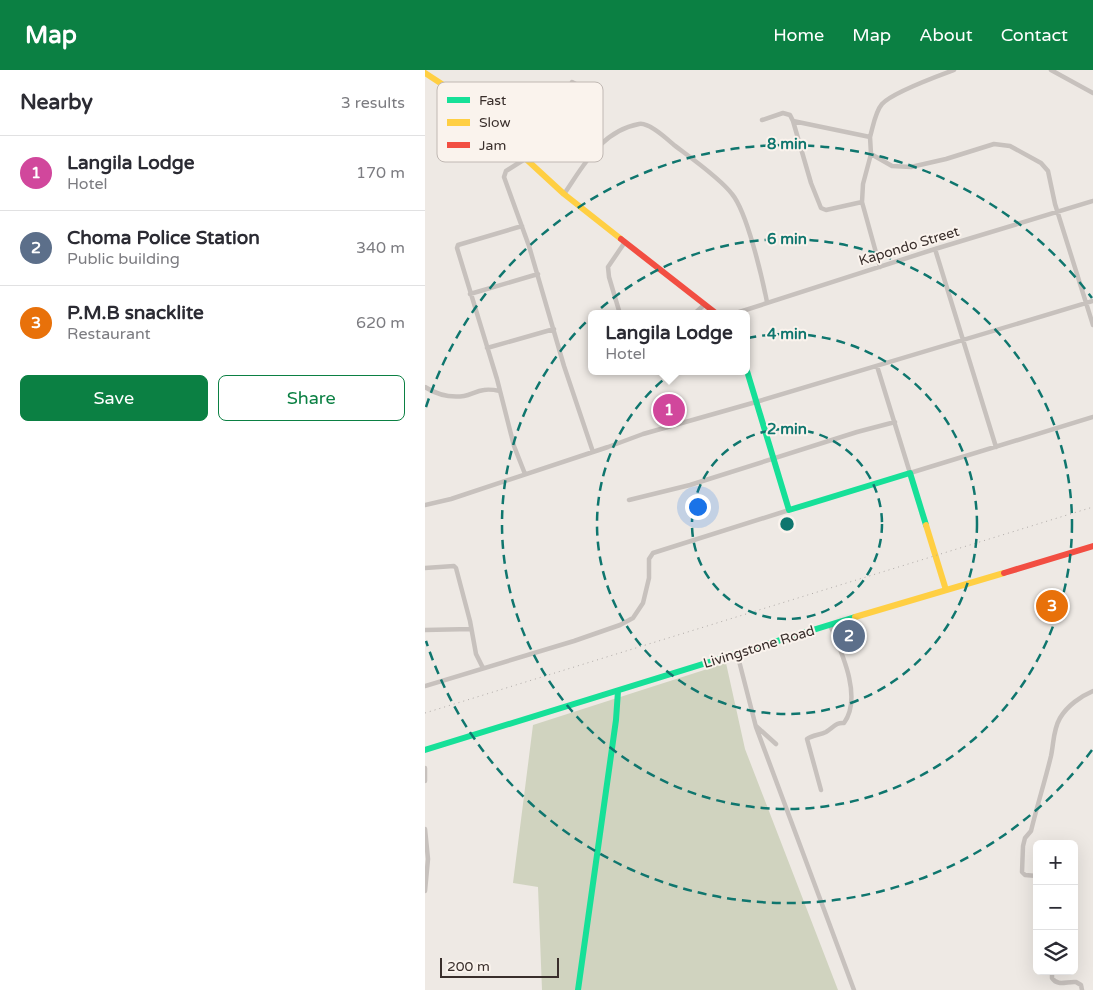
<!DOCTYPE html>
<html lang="en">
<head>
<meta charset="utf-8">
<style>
	:root { --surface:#fff; --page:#f7f7f7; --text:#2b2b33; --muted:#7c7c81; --line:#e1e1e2; --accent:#0b8043 }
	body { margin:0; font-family:"Varela Round",sans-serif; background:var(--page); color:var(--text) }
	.controls { position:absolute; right:15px; bottom:15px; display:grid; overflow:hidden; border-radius:8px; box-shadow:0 5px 20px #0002 }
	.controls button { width:45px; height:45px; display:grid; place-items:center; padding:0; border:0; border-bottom:1px solid var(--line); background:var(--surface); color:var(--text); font:25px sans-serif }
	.scale { position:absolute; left:15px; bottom:12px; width:119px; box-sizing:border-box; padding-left:5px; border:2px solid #392e2b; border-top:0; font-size:14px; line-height:18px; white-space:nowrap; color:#392e2b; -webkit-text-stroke:4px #faf3ed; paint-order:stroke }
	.you { position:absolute; left:272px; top:436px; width:18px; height:18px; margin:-12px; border:4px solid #fff; border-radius:50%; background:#1a73e8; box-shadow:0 0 0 8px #1a73e833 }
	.badge { display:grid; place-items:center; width:32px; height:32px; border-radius:50%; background:var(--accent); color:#fff; font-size:16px; font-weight:700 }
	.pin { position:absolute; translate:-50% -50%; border:2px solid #fff; box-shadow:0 1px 5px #0006 }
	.popup { position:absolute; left:163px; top:240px; width:162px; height:65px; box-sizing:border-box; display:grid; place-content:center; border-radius:8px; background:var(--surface); filter:drop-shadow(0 1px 4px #0005); font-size:16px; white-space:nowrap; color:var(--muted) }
	.popup b { font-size:19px; color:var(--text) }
	.popup::after { content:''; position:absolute; left:50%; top:100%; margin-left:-10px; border:10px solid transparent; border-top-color:var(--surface) }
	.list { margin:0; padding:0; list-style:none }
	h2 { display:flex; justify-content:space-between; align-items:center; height:65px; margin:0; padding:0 20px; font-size:21px }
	h2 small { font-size:16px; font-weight:400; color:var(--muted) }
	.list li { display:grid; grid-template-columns:32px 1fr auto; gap:15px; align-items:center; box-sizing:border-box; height:75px; padding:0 20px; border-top:1px solid var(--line) }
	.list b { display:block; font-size:19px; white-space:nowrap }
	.list p { margin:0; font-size:16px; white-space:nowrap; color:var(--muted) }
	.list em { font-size:16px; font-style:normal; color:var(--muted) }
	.actions { display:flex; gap:10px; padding:15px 20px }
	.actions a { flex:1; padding:11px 0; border:1px solid var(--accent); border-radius:8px; text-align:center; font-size:18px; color:var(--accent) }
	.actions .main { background:var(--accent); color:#fff }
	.icon { flex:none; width:28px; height:28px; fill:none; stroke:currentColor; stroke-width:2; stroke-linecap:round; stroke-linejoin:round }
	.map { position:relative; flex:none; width:668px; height:920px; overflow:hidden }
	header { display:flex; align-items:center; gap:30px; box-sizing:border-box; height:70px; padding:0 25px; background:var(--accent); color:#fff }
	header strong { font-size:24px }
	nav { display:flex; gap:28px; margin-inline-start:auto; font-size:18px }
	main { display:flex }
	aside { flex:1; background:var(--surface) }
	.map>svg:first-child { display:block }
	.green { fill:#d0d3bf }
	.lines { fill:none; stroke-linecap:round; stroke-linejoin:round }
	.street { stroke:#c7c1bd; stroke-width:4.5 }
	.fast { stroke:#16e098; stroke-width:6 }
	.slow { stroke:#ffcf43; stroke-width:6 }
	.jam { stroke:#f24e42; stroke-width:6 }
	.rail { stroke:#afaaa7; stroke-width:1; stroke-dasharray:1 4; stroke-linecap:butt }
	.ring { fill:none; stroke:#0f766e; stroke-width:2.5; stroke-dasharray:9 6 }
	.labels { text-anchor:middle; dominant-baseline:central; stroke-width:4; stroke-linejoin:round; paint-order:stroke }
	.street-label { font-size:14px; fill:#392e2b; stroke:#faf3ed }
	.key { fill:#faf3ed; stroke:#c0b8b3; stroke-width:1 }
	.key-label { font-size:14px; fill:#392e2b }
	.centre { fill:#0f766e; stroke:#faf3ed; stroke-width:2.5 }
	.ring-label { font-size:15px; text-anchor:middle; font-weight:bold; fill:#0f766e; stroke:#faf3ed; stroke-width:4; stroke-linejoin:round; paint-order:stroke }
</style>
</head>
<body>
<header>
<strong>Map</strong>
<nav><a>Home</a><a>Map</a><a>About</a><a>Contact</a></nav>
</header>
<main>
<aside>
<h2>Nearby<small>3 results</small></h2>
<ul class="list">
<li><span class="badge" style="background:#d1479c">1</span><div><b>Langila Lodge</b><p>Hotel</p></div><em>170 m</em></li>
<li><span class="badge" style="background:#5c6f8a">2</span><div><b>Choma Police Station</b><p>Public building</p></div><em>340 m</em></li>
<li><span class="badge" style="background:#e8710a">3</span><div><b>P.M.B snacklite</b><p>Restaurant</p></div><em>620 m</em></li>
</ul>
<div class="actions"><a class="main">Save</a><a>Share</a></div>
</aside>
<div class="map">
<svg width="668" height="920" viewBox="0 0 668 920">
	<rect width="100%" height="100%" fill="#eee9e4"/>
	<path class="green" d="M301,593L320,679L413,920H117L113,817L88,813L108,655Z"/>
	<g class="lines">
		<path class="street" d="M626,0L668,23
			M147,12L160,19L164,25L160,45L157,50L130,70L81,101L79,107L104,176L139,296L168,382
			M337,50L358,43L365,45L368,51L386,113L396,138L401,140L437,132
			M368,51L445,67L446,84L438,114L437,132L455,197
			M445,67C448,57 450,42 457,34C468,22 513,6 529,0
			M446,84L467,96L486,97L521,89L569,74L585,76L616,93L623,101L630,134L668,255
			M139,124C159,95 176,61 214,54C224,52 242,69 249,75C266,88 295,108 307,124C322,142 337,207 342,232
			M97,156L33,175L32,178L72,309L89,376L100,404
			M510,179L571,377
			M45,224L113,204
			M195,244L184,207L183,197L200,172
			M269,244L279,235
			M308,244L510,179L668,131
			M62,278L129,259
			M452,296L485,403L668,347
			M0,317C11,324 25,328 39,326C46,325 51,321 59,320C64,319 70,320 75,321
			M204,430L265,415L432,362L470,352
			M0,435L26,429L183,377L218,364L331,332L668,231
			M0,498L29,496L31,498L45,551L51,584L58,598
			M0,560L46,559
			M312,583L331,657L429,920
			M0,616L149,571L195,555L208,548L218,533L224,508V489L228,483L364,440
			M331,656L351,674
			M0,698V711
			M396,720L382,669C387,665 395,665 401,662C408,658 411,652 419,653C438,627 416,581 405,555
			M0,759L3,789L0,821
			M612,806L600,805L597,802L598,776L600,768L606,761C612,736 620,711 626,686C629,672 628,660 635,648C642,636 656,626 668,621
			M627,901V908C633,917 642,911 651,912L656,915L657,920"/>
		<path class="fast" d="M322,301L364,440L485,403L501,455
			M0,680L430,547
			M153,920L191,650L193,621"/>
		<path class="slow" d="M0,3L26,20L139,124L196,169
			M501,455L521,520
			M430,547L579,503"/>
		<path class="jam" d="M196,169L292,244
			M579,503L668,476"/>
		<path class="rail" d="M0,643L668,437"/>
	</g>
	<g class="ring">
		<circle cx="362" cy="454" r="95"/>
		<circle cx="362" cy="454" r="190"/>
		<circle cx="362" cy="454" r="285"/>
		<path d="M667 680A380 380 0 0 1 1 571M1 337A380 380 0 0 1 667 228"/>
	</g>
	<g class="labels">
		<g class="street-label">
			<text transform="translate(484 176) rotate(-17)">Kapondo Street</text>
			<text transform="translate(334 577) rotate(-17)">Livingstone Road</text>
		</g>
	</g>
	<rect x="12" y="12" width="166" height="80" rx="8" class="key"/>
	<rect x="22" y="27" width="23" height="6" fill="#16e098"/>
	<rect x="22" y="49" width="23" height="7" fill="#ffcf43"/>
	<rect x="22" y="72" width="23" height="6" fill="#f24e42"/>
	<g class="key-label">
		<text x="54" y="35">Fast</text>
		<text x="54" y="57">Slow</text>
		<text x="54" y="80">Jam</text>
	</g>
	<circle cx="362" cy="454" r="8" class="centre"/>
	<g class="ring-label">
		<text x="362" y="79">8 min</text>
		<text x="362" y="174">6 min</text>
		<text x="362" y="269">4 min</text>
		<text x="362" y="364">2 min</text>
	</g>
</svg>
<div class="controls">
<button>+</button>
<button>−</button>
<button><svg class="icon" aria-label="layers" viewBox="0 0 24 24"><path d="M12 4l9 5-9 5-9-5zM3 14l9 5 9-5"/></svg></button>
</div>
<div class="scale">200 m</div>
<div class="you"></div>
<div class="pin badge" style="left:244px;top:340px;background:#d1479c">1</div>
<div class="popup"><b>Langila Lodge</b>Hotel</div>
<div class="pin badge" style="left:424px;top:566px;background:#5c6f8a">2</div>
<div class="pin badge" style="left:627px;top:536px;background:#e8710a">3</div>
</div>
</main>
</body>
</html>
